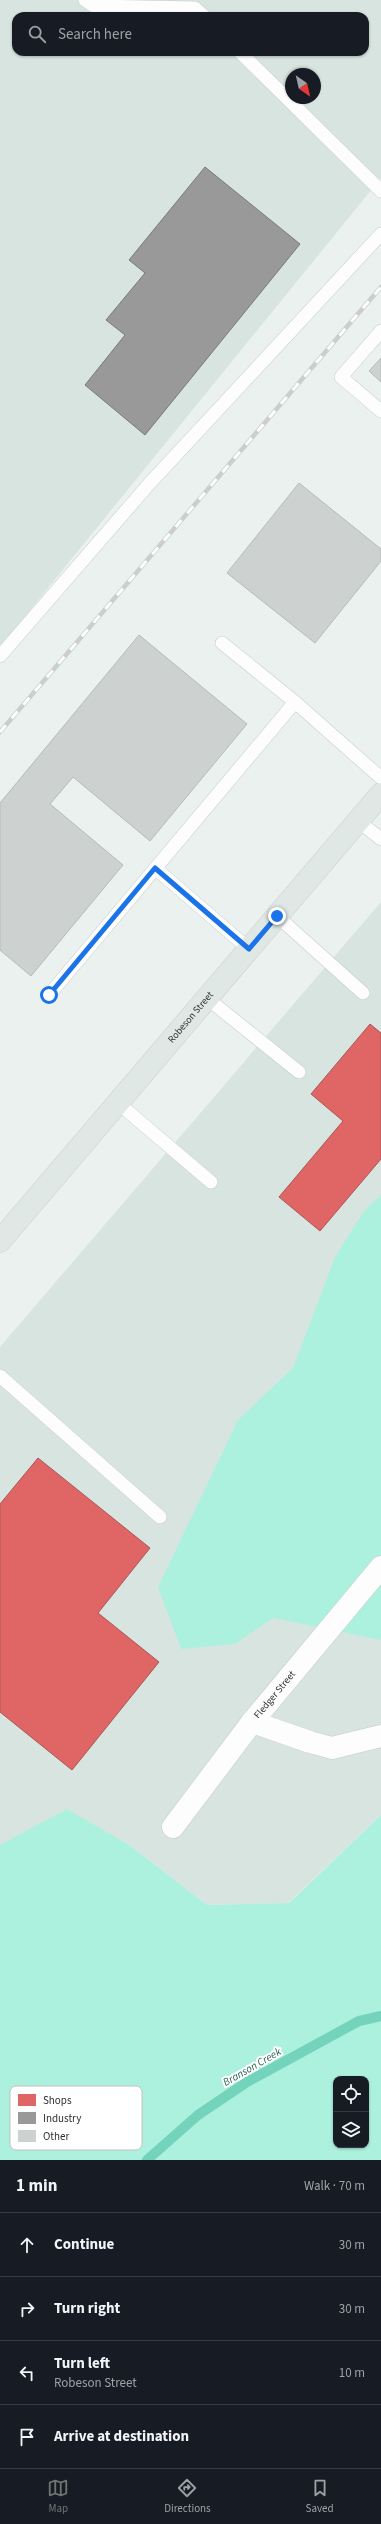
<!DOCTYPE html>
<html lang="en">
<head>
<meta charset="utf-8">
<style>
	:root { --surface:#171b24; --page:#20242c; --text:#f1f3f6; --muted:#9ea1a6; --line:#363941; --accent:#707472 }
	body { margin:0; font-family:"Source Sans 3",sans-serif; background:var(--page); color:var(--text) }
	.controls { position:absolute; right:12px; bottom:12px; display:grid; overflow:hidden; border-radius:8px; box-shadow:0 1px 3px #0004 }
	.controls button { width:36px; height:36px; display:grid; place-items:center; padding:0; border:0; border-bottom:1px solid var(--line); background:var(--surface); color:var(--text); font:20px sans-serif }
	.compass { position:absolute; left:285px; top:68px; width:36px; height:36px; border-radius:50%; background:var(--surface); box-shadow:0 1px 3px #0004; rotate:146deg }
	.stop { position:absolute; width:12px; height:12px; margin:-9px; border:3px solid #1a73e8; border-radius:50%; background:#fff }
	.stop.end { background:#1a73e8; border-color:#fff; box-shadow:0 1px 4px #0008 }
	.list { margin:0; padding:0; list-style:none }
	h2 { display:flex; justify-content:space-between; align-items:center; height:52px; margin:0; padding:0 16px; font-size:17px }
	h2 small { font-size:13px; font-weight:400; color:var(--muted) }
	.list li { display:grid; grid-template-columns:26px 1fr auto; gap:12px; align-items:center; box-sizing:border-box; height:64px; padding:0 16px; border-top:1px solid var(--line) }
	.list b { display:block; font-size:15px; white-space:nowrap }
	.list p { margin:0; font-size:13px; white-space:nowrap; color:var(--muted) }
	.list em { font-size:13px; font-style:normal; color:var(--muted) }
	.icon { flex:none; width:22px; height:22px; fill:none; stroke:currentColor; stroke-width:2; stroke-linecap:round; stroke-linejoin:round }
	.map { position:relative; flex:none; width:381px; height:2160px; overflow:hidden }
	.search { position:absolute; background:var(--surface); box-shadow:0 1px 3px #0004; left:12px; right:12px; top:12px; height:44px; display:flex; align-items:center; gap:10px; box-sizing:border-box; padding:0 14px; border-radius:12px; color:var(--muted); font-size:15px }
	.sheet { height:308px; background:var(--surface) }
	nav { display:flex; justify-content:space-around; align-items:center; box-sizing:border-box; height:56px; border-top:1px solid var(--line); background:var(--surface); font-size:11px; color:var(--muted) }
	nav a { display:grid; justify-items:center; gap:2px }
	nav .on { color:var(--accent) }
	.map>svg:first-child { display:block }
	.built { fill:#d8e4e0; fill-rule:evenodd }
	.green { fill:#acf1dd; fill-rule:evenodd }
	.shops { fill:#e06666; stroke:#aa5656 }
	.industry { fill:#999; stroke:#797a79 }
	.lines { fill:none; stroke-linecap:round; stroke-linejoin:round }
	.stream { stroke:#73d4bb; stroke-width:10 }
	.building { fill:#cdd1cf; stroke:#b6bbb9 }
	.service-casing { stroke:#c7ccca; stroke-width:14 }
	.minor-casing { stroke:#c7ccca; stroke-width:23 }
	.primary-casing { stroke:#cacdcb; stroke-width:23 }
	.service { stroke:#fcfdfc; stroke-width:13 }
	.minor { stroke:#fcfdfc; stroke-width:22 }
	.primary { stroke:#e0e8e6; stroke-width:22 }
	.rail-casing { stroke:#cccece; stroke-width:4.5 }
	.rail { stroke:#fff; stroke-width:3; stroke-dasharray:9; stroke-linecap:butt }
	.route { stroke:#1a73e8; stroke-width:5 }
	.labels { text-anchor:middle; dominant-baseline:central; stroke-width:4; stroke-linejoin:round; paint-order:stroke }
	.street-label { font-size:10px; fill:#2d302f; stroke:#fff }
	.water-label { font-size:11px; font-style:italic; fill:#2d6253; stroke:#fff }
	.key { fill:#fff; stroke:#c0c1c1; stroke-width:1 }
	.key-label { font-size:11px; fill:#2d302f }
</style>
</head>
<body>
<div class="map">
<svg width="381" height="2160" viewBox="0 0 381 2160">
	<rect width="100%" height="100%" fill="#ebf1ee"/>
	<path class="built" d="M0,0H381V178L0,647ZM16,16H365V52H16ZM291,74H315V98H291Z
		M381,902V1815L288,1903L207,1905L129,1845H0V1347Z"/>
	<path class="green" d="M381,1195V1640L273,1618L235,1644L181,1649L158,1587L238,1420L293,1368L335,1257L364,1211Z
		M67,1809L129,1845L207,1905L289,1903L381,1815V2160H0V1845ZM336,2079H366V2145H336Z"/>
	<path class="shops" d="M370,1024L381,1033V1159L320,1231L279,1197L343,1121L311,1094Z
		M38,1458L150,1548L98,1613L159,1662L72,1770L0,1712V1504Z"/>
	<path class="industry" d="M205,167L300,244L145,435L85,385L125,335L106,320L145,273L129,260Z"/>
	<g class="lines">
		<path class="stream" d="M147,2160L198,2115L247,2082L359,2021L381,2016"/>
	</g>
	<path class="building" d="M381,358V382L369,371Z
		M299,483L381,549V561L315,643L227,573Z
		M139,635L247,724L150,841L73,777L50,804L123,865L31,976L0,950V803Z"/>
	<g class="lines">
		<g class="service-casing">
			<path id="service" d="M85,0L94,6L195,8L204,16
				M240,52L381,191
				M381,331L341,377L381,411
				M0,656L149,484L381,234
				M295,702L381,778
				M358,821L381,839
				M155,868L249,949
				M277,916L363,993
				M49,995L295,702L222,643
				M208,999L299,1072
				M118,1103L211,1182
				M0,1376L160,1517"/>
		</g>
		<g class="minor-casing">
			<g id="minor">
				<path d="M252,1722L310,1742L332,1748L381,1736"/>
				<path id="s1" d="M173,1827L252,1722L381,1567"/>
			</g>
		</g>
		<g class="primary-casing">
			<g id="primary">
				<path id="s2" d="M0,1241L381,794"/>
			</g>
		</g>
		<use href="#service" class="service"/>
		<use href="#minor" class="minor"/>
		<use href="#primary" class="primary"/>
		<g class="rail-casing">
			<path id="rail" d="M0,732L381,287"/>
		</g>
		<use href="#rail" class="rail"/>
	</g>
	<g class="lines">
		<path class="route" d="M49,995L155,868L249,949L277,916"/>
	</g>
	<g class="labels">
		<g class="street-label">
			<text stroke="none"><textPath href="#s2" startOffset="294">Robeson Street</textPath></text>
			<text stroke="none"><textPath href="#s1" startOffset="167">Fledger Street</textPath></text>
		</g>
		<g class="water-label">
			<text transform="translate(252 2067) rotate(-30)">Branson Creek</text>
		</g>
	</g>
	<rect x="10" y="2086" width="132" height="64" rx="6" class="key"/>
	<rect x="18" y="2094" width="18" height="12" fill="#e06666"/>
	<rect x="18" y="2112" width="18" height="12" fill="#999"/>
	<rect x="18" y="2130" width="18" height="12" fill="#cdd1cf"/>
	<g class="key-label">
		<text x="43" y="2104">Shops</text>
		<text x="43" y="2122">Industry</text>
		<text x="43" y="2140">Other</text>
	</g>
</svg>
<div class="controls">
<button><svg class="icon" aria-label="locate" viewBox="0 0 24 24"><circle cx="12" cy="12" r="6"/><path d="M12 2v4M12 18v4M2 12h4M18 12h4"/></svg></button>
<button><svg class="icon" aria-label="layers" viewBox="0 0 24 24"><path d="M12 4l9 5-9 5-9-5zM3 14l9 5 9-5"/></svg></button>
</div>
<svg class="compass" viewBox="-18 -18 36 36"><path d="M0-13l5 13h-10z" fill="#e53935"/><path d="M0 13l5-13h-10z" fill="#9ea1a6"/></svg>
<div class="stop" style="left:49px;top:995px"></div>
<div class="stop end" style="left:277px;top:916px"></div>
<div class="search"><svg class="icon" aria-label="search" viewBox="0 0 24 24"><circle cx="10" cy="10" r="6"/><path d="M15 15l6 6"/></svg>Search here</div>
</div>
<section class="sheet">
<h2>1 min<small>Walk · 70 m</small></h2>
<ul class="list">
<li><svg class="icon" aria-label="ahead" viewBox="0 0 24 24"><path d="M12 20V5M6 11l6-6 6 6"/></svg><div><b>Continue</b></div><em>30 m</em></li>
<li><svg class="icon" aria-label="right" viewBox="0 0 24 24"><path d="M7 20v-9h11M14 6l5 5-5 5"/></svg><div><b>Turn right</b></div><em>30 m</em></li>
<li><svg class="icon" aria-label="left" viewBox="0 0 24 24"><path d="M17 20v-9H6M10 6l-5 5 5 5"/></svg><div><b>Turn left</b><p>Robeson Street</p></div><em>10 m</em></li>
<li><svg class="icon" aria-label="arrive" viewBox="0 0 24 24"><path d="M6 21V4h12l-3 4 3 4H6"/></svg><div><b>Arrive at destination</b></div></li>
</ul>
</section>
<nav>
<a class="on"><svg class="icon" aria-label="map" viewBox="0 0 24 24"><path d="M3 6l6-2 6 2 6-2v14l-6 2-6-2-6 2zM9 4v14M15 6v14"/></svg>Map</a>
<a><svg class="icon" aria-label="directions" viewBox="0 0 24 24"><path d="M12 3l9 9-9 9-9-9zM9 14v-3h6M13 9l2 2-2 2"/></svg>Directions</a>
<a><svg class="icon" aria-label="saved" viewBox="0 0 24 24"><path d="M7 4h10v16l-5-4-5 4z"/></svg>Saved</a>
</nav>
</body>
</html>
